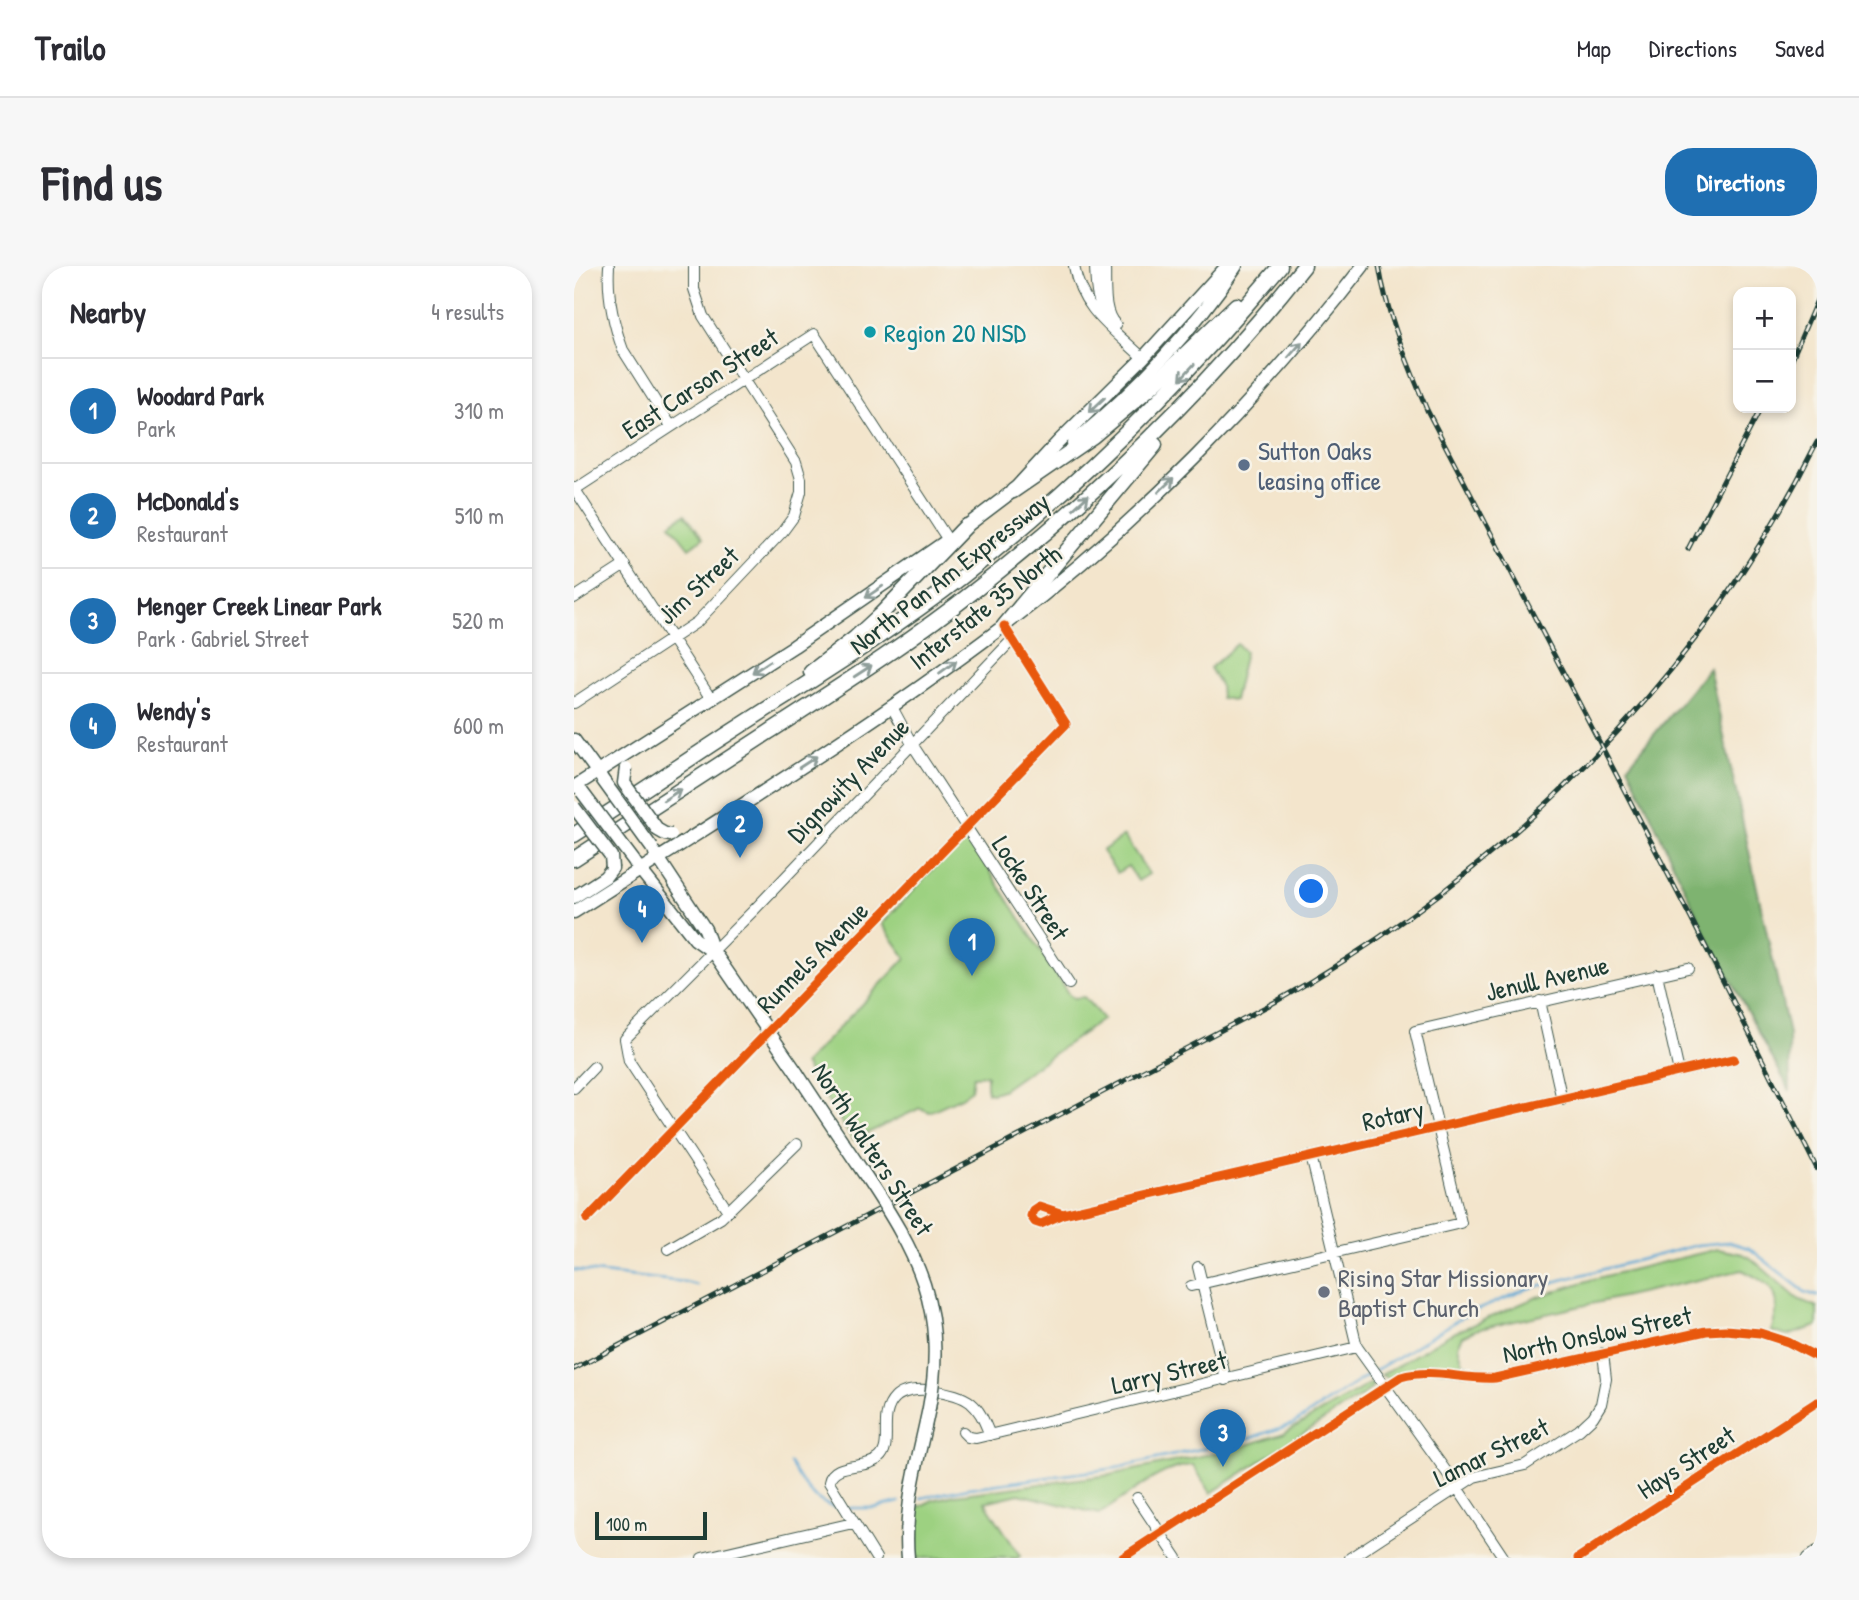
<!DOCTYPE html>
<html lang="en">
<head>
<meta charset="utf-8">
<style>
	:root { --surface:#fff; --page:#f7f7f7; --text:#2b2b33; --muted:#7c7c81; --line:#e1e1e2; --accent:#1f6fb2 }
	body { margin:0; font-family:"Patrick Hand",sans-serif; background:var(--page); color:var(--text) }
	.controls { position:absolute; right:21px; top:21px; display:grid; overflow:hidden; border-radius:14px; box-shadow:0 4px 10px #0003 }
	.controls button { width:63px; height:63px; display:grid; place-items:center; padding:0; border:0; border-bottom:2px solid var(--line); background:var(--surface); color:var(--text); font:35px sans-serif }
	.scale { position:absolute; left:21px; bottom:18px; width:112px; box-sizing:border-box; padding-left:7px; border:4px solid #1f3d34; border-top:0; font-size:19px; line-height:24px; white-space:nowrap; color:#1f3d34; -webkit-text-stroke:5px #f7f3e8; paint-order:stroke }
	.you { position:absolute; left:738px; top:626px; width:24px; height:24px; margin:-18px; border:5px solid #fff; border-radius:50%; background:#1a73e8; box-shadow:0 0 0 10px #1a73e833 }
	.badge { display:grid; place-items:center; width:46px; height:46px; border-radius:50%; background:var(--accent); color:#fff; font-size:23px; font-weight:700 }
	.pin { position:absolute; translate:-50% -58px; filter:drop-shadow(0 2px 4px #0008) }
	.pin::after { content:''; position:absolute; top:37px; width:24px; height:21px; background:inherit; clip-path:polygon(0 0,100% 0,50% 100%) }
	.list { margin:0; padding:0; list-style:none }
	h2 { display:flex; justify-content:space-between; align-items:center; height:91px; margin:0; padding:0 28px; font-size:30px }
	h2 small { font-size:23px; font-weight:400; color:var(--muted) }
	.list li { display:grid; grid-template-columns:46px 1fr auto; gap:21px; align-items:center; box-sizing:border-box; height:105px; padding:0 28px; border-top:2px solid var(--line) }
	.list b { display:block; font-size:26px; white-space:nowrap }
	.list p { margin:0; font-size:23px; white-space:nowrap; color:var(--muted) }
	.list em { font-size:23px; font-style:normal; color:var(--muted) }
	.map { position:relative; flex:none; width:1243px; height:1292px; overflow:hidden; border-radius:28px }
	header { display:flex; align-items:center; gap:42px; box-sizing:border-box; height:98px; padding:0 35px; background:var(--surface); border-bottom:2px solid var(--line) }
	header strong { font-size:33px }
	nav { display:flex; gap:38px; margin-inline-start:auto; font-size:24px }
	.intro { display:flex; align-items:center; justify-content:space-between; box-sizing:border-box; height:168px; padding:0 42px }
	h1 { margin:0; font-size:49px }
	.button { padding:18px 32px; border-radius:28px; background:var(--accent); color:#fff; font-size:24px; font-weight:700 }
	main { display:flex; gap:42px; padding:0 42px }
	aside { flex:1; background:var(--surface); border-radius:28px; box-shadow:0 4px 10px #0003 }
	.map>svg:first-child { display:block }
	.green { fill:#9dd181; stroke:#5e875a; stroke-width:2 }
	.forest { fill:#7eb36f; stroke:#4e7852; stroke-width:2 }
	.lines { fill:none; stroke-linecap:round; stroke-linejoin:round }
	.stream { stroke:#5da7d4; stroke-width:2.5 }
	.minor-casing { stroke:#3f564b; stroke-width:12 }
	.major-casing { stroke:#3f564b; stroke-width:15 }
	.highway-casing { stroke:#3f564b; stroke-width:17 }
	.minor { stroke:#fff; stroke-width:10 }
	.major { stroke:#fff; stroke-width:12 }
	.highway { stroke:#fff; stroke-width:14 }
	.rail-casing { stroke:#1f3d34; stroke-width:5 }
	.rail { stroke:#f7f3e8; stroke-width:2.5; stroke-dasharray:8; stroke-linecap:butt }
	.major-bridge-casing { stroke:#3f564b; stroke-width:15; stroke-linecap:butt }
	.major-bridge { stroke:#fff; stroke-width:12 }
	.cycleway-casing { stroke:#f7f3e8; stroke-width:13 }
	.cycleway { stroke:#e8590c; stroke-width:9 }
	.oneway { stroke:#8f9e9a }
	.culture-dot { fill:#0f9aa8; stroke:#f7f3e8; stroke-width:2.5 }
	.service-dot { fill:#5c6f8a; stroke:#f7f3e8; stroke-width:2.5 }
	.worship-dot { fill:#6b7280; stroke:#f7f3e8; stroke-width:2.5 }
	.labels { text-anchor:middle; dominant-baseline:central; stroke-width:5; stroke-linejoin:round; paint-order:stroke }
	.culture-label { font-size:26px; fill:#0d838f; stroke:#f7f3e8; text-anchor:start }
	.street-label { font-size:26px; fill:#1f3d34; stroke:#f7f3e8 }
	.service-label { font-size:26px; fill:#4e5e75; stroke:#f7f3e8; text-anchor:start }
	.worship-label { font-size:26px; fill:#5b616d; stroke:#f7f3e8; text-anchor:start }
</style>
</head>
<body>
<header>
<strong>Trailo</strong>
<nav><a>Map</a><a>Directions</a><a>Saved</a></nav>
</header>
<div class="intro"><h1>Find us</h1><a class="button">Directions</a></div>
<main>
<aside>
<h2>Nearby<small>4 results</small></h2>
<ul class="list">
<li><span class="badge">1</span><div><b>Woodard Park</b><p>Park</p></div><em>310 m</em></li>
<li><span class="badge">2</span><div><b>McDonald's</b><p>Restaurant</p></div><em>510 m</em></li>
<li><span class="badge">3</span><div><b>Menger Creek Linear Park</b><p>Park · Gabriel Street</p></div><em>520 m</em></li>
<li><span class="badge">4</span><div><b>Wendy's</b><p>Restaurant</p></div><em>600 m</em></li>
</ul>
</aside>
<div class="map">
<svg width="1243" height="1292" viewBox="0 0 1243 1292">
	<rect width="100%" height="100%" fill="#f7f3e8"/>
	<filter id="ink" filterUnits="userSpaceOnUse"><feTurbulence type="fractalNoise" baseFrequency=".0143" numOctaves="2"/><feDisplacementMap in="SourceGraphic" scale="14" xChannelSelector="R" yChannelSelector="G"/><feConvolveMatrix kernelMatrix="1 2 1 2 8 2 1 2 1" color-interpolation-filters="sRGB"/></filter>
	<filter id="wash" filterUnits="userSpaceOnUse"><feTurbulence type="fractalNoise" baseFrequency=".00686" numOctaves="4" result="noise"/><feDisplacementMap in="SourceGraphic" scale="28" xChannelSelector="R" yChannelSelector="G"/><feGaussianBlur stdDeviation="1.57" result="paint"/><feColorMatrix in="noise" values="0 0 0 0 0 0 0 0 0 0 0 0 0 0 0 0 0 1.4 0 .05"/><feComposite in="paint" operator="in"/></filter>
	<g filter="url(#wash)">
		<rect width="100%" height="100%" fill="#f3e5cc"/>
		<path class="green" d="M111,248L129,272L115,282L96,258Z
			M663,378L671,386L660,434L647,432L646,419L636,402Z
			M550,570L575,608L564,615L554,600L543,607L528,585Z
			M388,571L396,574L495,729L500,732L510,731L529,753L428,824L419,827L413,826V809L399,810L397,824L388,831L355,846L346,842L279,874L230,798L332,692L308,658Z
			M1144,983L1169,988L1178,993L1224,1033L1243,1041V1060L1213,1070L1197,1065C1210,1029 1201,1020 1168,1004L901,1064L889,1070L884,1080L892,1107C864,1102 841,1099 814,1112L807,1109L875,1069L963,1031L1019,1013Z
			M799,1116L798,1122L790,1128L637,1227L619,1199C584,1201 554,1231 525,1248L445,1228L411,1236L446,1290L443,1292H341L342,1242L359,1234L381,1229L536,1209L661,1183L710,1167Z"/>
		<path class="forest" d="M1135,402L1215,768L1216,825L1130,664L1054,500Z"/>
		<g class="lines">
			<path class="stream" d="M0,1004L111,1016L123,1019
				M802,1104L894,1048L953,1023L1123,979L1155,976L1175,982L1231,1026L1243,1030
				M216,1197C228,1218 243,1242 269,1242
				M347,1232L394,1222L542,1202L676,1172L719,1158L797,1107
				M276,1242H301L325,1236"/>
		</g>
	</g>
	<g filter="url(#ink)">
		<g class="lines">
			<g class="minor-casing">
				<path id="minor" d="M35,0C33,30 39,57 49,84L97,160
					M500,0C507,43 539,63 569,92
					M521,0C522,21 521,36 536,52
					M531,0C532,18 528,46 542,59
					M0,222L137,433
					M0,224L240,68L374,274
					M0,332L51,299
					M0,437L123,356L209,265L220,250L227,226V213L222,196L129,50L120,23V0
					M318,441L338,478L495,718
					M1083,708L1105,806
					M966,735L988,834
					M0,822L20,801
					M737,890L783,1081L874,1208L930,1292
					M154,945L55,795L51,773L180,644L438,374
					M489,948L465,940L459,944L457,950L461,956L467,958L489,948L1160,793
					M13,953L492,458L430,360
					M94,983L147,952L223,878
					M624,1001L652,1114
					M617,1020L887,957L841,765L1114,702
					M389,1166L394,1171L402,1172L783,1081
					M563,1232L603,1292
					M128,1292L279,1257
					M302,1292L255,1216C259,1195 291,1204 305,1192C320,1179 303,1150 321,1132C335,1117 383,1125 397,1137C407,1145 411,1158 416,1169
					M548,1292L827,1111C859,1102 888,1114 921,1112L1132,1065L1151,1064L1186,1067L1214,1076L1243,1091
					M776,1292L900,1211L951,1199L1005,1164L1019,1151L1027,1138L1032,1113L1029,1087
					M1004,1292L1243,1136
					M1233,1292L1243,1285"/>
			</g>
			<g class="major-casing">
				<path id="major" d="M499,177C560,126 618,66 662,0
					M386,265L439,225L484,176L569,92L653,0
					M0,474L27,511
					M0,521L220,380L371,276
					M81,587L131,663L139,685L223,807
					M61,597L121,673L138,685
					M0,631L31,611L38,602
					M0,646C144,554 291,465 427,362C561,261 687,132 789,0
					M334,1292C329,1242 345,1191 355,1142"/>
			</g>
			<g class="highway-casing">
				<path id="highway" d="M439,225L519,170L576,122L662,39
					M430,360L581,179
					M237,406L281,372L306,349L392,260
					M0,569C49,538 97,505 146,473C228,420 311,370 388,311C506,219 610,114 706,0
					M0,593C65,551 130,509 195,466C266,420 337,375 404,322C524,228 635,120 730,0"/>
			</g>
			<use href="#minor" class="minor"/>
			<use href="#major" class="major"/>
			<use href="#highway" class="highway"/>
			<g class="rail-casing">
				<path id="rail" d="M805,0C813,50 834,97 853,144L1138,693L1243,903
					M1217,95L1243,34
					M1114,283L1187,142
					M0,1103L701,736C932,606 1124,415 1243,176"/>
			</g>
			<use href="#rail" class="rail"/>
			<g class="major-bridge-casing">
				<path id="major-bridge" d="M52,502L50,517L84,564L91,568L97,569
					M28,513L78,582
					M8,526L60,595
					M0,541L37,590L38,602
					M223,807C245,841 268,875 291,909C344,989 374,1043 355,1142"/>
			</g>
			<use href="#major-bridge" class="major-bridge"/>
			<g class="cycleway-casing">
				<path id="cycleway" d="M489,948L465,940L459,944L457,950L461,956L467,958L489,948L1160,793
					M13,953L492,458L430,360
					M548,1292L827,1111C859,1102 888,1114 921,1112L1132,1065L1151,1064L1186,1067L1214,1076L1243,1091
					M1004,1292L1243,1136"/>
			</g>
			<use href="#cycleway" class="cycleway"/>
		</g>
		<defs><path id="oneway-shaft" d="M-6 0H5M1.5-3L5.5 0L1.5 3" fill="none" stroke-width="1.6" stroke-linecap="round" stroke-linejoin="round" transform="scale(1.75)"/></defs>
		<g class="oneway">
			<use href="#oneway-shaft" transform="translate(721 84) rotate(-49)"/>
			<use href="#oneway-shaft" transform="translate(613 106) rotate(133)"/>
			<use href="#oneway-shaft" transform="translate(523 139) rotate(136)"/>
			<use href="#oneway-shaft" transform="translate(592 219) rotate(-44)"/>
			<use href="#oneway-shaft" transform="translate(507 236) rotate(-42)"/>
			<use href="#oneway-shaft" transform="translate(300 326) rotate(146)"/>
			<use href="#oneway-shaft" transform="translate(187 401) rotate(147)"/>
			<use href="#oneway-shaft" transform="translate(374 401) rotate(-36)"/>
			<use href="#oneway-shaft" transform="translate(289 405) rotate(-33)"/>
			<use href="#oneway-shaft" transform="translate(234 496) rotate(-33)"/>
			<use href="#oneway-shaft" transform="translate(98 529) rotate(-33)"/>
		</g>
	</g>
	<circle class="culture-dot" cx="296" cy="66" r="7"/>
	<circle class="service-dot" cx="670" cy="199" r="7"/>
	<circle class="worship-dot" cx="750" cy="1026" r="7"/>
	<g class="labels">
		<g class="culture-label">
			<text x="310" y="66">Region 20 NISD</text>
		</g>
		<g class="street-label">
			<text transform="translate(126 117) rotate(-33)">East Carson Street</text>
			<text transform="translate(375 307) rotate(-38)">North Pan Am Expressway</text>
			<text transform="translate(124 319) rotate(-43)">Jim Street</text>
			<text transform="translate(411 341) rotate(-38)">Interstate 35 North</text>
			<text transform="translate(274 514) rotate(-46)">Dignowity Avenue</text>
			<text transform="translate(457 622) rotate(57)">Locke Street</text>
			<text transform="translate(238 691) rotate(-45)">Runnels Avenue</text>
			<text transform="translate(973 712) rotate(-13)">Jenull Avenue</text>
			<text transform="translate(819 849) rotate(-13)">Rotary</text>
			<text transform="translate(299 883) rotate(57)">North Walters Street</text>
			<text transform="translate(1023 1068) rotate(-12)">North Onslow Street</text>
			<text transform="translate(595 1106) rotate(-13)">Larry Street</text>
			<text transform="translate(917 1186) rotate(-26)">Lamar Street</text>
			<text transform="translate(1112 1196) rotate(-33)">Hays Street</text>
		</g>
		<g class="service-label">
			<text x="684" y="184">Sutton Oaks<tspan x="684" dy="30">leasing office</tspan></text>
		</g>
		<g class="worship-label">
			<text x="764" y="1011">Rising Star Missionary<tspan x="764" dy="30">Baptist Church</tspan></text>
		</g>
	</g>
</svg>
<div class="controls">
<button>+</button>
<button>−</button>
</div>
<div class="scale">100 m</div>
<div class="you"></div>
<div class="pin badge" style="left:398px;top:710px">1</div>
<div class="pin badge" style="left:166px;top:592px">2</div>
<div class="pin badge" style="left:649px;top:1201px">3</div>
<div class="pin badge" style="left:68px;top:677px">4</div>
</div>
</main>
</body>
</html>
